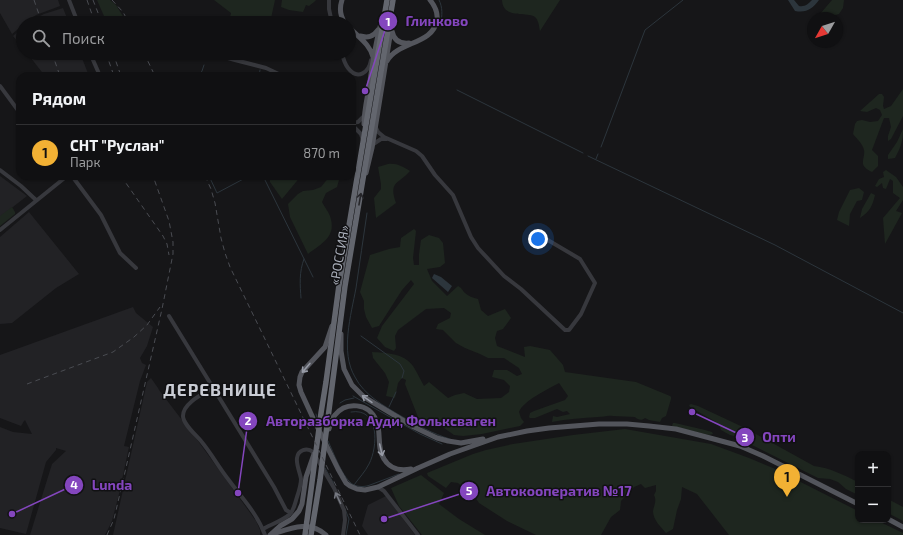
<!DOCTYPE html>
<html lang="ru">
<head>
<meta charset="utf-8">
<style>
	:root { --surface:#101012; --page:#19191b; --text:#f1f3f6; --muted:#9c9d9f; --line:#303032; --accent:#f2b134 }
	body { margin:0; font-family:"Exo 2",sans-serif; background:var(--page); color:var(--text) }
	.controls { position:absolute; right:12px; bottom:12px; display:grid; overflow:hidden; border-radius:8px; box-shadow:0 1px 3px #0004 }
	.controls button { width:36px; height:36px; display:grid; place-items:center; padding:0; border:0; border-bottom:1px solid var(--line); background:var(--surface); color:var(--text); font:20px sans-serif }
	.compass { position:absolute; left:807px; top:12px; width:36px; height:36px; border-radius:50%; background:var(--surface); box-shadow:0 1px 3px #0004; rotate:231deg }
	.you { position:absolute; left:538px; top:239px; width:14px; height:14px; margin:-10px; border:3px solid #fff; border-radius:50%; background:#1a73e8; box-shadow:0 0 0 6px #1a73e833 }
	.badge { display:grid; place-items:center; width:26px; height:26px; border-radius:50%; background:var(--accent); color:#111; font-size:13px; font-weight:700 }
	.pin { position:absolute; translate:-50% -33px; filter:drop-shadow(0 1px 2px #0008) }
	.pin::after { content:''; position:absolute; top:21px; width:14px; height:12px; background:inherit; clip-path:polygon(0 0,100% 0,50% 100%) }
	.list { margin:0; padding:0; list-style:none }
	h2 { display:flex; justify-content:space-between; align-items:center; height:52px; margin:0; padding:0 16px; font-size:17px }
	h2 small { font-size:13px; font-weight:400; color:var(--muted) }
	.list li { display:grid; grid-template-columns:26px 1fr auto; gap:12px; align-items:center; box-sizing:border-box; height:56px; padding:0 16px; border-top:1px solid var(--line) }
	.list b { display:block; font-size:15px; white-space:nowrap }
	.list p { margin:0; font-size:13px; white-space:nowrap; color:var(--muted) }
	.list em { font-size:13px; font-style:normal; color:var(--muted) }
	.icon { flex:none; width:22px; height:22px; fill:none; stroke:currentColor; stroke-width:2; stroke-linecap:round; stroke-linejoin:round }
	.map { position:relative; flex:none; width:903px; height:535px; overflow:hidden }
	.search { position:absolute; background:var(--surface); box-shadow:0 1px 3px #0004; left:16px; top:16px; width:340px; height:44px; display:flex; align-items:center; gap:10px; box-sizing:border-box; padding:0 14px; border-radius:22px; color:var(--muted); font-size:15px }
	.panel { position:absolute; background:var(--surface); box-shadow:0 1px 3px #0004; left:16px; top:72px; width:340px; height:108px; border-radius:12px }
	.map>svg:first-child { display:block }
	.built { fill:#222225 }
	.green { fill:#1e261f }
	.water { fill:#2c353c }
	.lines { fill:none; stroke-linecap:round; stroke-linejoin:round }
	.stream { stroke:#2c353c; stroke-width:1 }
	.minor { stroke:#37383d; stroke-width:4 }
	.major { stroke:#53555c; stroke-width:5 }
	.highway { stroke:#63666e; stroke-width:5.5 }
	.rail { stroke:#4a4c52; stroke-width:1; stroke-dasharray:5 4; stroke-linecap:butt }
	.oneway { stroke:#26262a }
	.oneway2 { stroke:#979ba6 }
	.oneway3 { stroke:#757881 }
	.labels { text-anchor:middle; dominant-baseline:central; stroke-width:3; stroke-linejoin:round; paint-order:stroke }
	.street-label { font-size:13px; fill:#a8adb8; stroke:#111113 }
	.district-label { font-size:17px; font-weight:bold; letter-spacing:1px; fill:#c9ccd4; stroke:#111113 }
	.leader { fill:none; stroke:#8446be; stroke-width:1.5 }
	.callout-dot { fill:#8446be; stroke:#111113; stroke-width:1.5 }
	.mark-label { font-size:12px; text-anchor:middle; font-weight:bold; fill:#fff }
	.callout-label { font-size:14px; text-anchor:middle; font-weight:bold; fill:#8446be; stroke:#111113; stroke-width:3; stroke-linejoin:round; paint-order:stroke }
</style>
</head>
<body>
<div class="map">
<svg width="903" height="535" viewBox="0 0 903 535">
	<rect width="100%" height="100%" fill="#161618"/>
	<path class="built" d="M0,0H58L60,6L36,15L25,23H23V25L12,34L0,13Z
		M63,8L69,23H28L32,20L44,14Z
		M23,27V48L13,36Z
		M27,53H80L89,76H45Z
		M0,176L27,196L0,217Z
		M29,212L79,274L56,288L12,323L0,324V237Z
		M133,307L136,313L153,327L147,346L140,358L142,363L146,365L140,381L124,446L129,447L119,494L112,521L105,535H30L52,464L66,451L56,448V450L46,462L26,534L0,528V427L13,432L32,434L25,420L24,421L21,426L0,418V355Z
		M151,378L158,388L159,390L198,441L256,521L260,530V535H113L147,382Z
		M386,496L415,535H368L362,526L368,505Z"/>
	<path class="green" d="M97,0H110L116,5L127,23H107Z
		M214,0H275L270,23H229L231,13Z
		M282,0H316L314,2L309,6L306,5L303,12L289,10L281,7Z
		M502,0H560L540,31C539,27 539,22 536,18C530,10 503,21 502,0Z
		M832,0H844L843,8L839,14L832,16L820,14Z
		M903,89V116L891,139L888,141V136L891,127L889,118H884L872,150L878,156V166L872,172C855,164 868,158 863,147C861,142 856,138 853,134L855,124L857,121L862,120L870,122L878,121L882,115L880,110L876,108L867,112L860,111L879,94H882L884,97L883,106L884,109L891,106Z
		M903,129C903,141 901,147 895,158L888,159V155L897,142Z
		M388,164C397,163 403,167 410,171C399,184 388,181 396,203L376,218L374,198L381,189V184L378,167Z
		M886,170L896,177L903,187V200L896,211L902,213L885,244L883,218L900,198L893,193V181L890,179L886,189L883,188L882,183L877,187L875,186L879,179L884,177L883,172Z
		M270,176H301L282,199L270,182Z
		M330,176H340L337,187L326,193L322,202C324,206 328,211 330,216C337,237 322,243 308,254L290,217L288,204L298,194L303,191L313,190L321,187Z
		M859,188L864,192L862,200L857,201L850,214L849,226L837,220L839,212L850,190Z
		M871,193L875,195C872,207 870,211 860,218L862,209Z
		M12,207L15,212V214L0,226V216Z
		M414,229L416,231L413,258L414,265H419V254L421,240L429,235L439,238L443,243L445,263L440,267L427,269L432,281L447,296L458,286C462,288 462,290 465,293C468,296 473,298 478,299L481,310L488,316L505,309L511,318L503,329L497,331L495,338L497,346L525,357L524,347L530,346L550,350L563,365L565,372L636,382L670,396L671,397V399L666,416L662,418L660,422L649,420L645,418C642,421 638,420 635,417C628,417 620,416 613,416C608,415 603,417 598,417C583,418 567,419 552,422L553,416L557,417L570,414L567,411L563,412L557,409L535,418H530L529,417L530,413L534,411L565,400L568,396L559,383C548,389 523,401 519,412L521,418L524,422L520,426L482,434L463,436L454,435L434,421H423L418,417L405,384L406,380L402,378L398,383L395,398L386,396L389,382L385,373L373,358L372,352C386,353 404,353 413,366C417,372 420,379 424,386L429,382L448,398L455,395L464,393L477,399L501,398L509,392L510,386L504,380L492,377L494,370H507L517,376L522,374L519,368L504,358H488L480,354L465,348L456,343L443,330L436,329L438,324L450,318L451,313L444,308L426,309L398,330L395,336L396,348L394,351L385,347L377,338L382,326L414,284L411,280L402,290L379,326L372,328L366,317L364,309V301L360,292L370,255L389,249L400,247L401,238Z
		M691,404L698,406L745,428L814,466C830,468 844,475 858,482V495L846,489L838,482L830,479L818,478L734,436L730,435L721,430L719,425L716,422L690,407L689,405Z
		M673,423H675L705,430L712,432L713,434L709,435L672,426Z
		M625,429L711,444L749,458L773,468L858,511V520H876L903,533V535H729L697,494L682,487L681,499L677,510L673,529L666,533C661,527 653,520 653,511C654,505 657,501 654,495L656,491V485L645,488L641,484L634,487L621,501L620,510L611,517L601,535H536L507,521L479,503L475,497L458,483L451,482L446,488L428,476L427,473L473,454L486,450L513,444L573,435Z
		M421,475L444,493L439,504L459,519L485,535H422L399,506L391,488Z
		M888,499L903,507V521L888,513Z"/>
	<path class="water" d="M788,0H794L799,6C805,7 808,4 812,0H819C812,9 807,13 795,11Z
		M434,274L441,277L452,286L448,292L432,278Z"/>
	<g class="lines">
		<path class="stream" d="M439,0C443,8 442,15 441,23
			M200,74L202,71L204,65
			M191,76L196,73H198L202,76
			M259,76L260,70
			M457,90L583,153
			M601,147L645,30L683,0
			M588,156L775,245L903,313
			M596,159L598,154
			M209,176L217,193L249,176
			M263,176L313,277
			M367,213C363,238 360,263 356,288C351,315 340,352 355,377C364,395 384,406 401,416C417,425 433,434 450,439
			M301,298C300,285 299,272 304,259
			M361,336L400,364L404,371L402,378
			M353,396L420,434L442,444
			M340,403L345,400L354,398
			M389,407L396,392
			M351,412C380,407 378,447 369,464C365,472 359,478 354,485
			M316,414L317,418
			M328,441C333,451 343,480 354,485C359,487 365,487 370,485L399,474
			M325,468L334,484
			M345,509L349,519L346,535"/>
		<path class="minor" d="M69,0L78,23
			M329,0V9L332,23
			M90,53L100,76
			M210,53L235,60L266,68L283,76
			M342,53C343,58 345,64 348,68C358,81 369,72 371,60
			M0,86L20,113
			M352,123L358,122L364,116
			M352,125L361,134L363,140
			M375,126L378,132L384,137L416,151L422,156L435,175L453,195L471,237L478,248L504,276L521,289L565,330H569L581,314L595,283L580,259L541,236L537,237
			M372,145L381,139H387
			M0,170L21,186L36,200
			M72,176L101,215L120,253L136,268
			M0,230L67,176
			M169,316L274,487L286,510L291,513
			M213,388C203,394 183,403 183,416C183,424 196,435 201,441C211,453 218,466 228,479C241,497 257,513 265,535
			M378,487L384,491L418,535
			M263,529C270,525 284,520 290,514C294,510 295,503 297,497C299,491 301,485 301,479C300,472 296,465 297,458C298,450 307,447 313,452L334,488L344,510L345,520L343,535"/>
		<path class="major" d="M342,0C339,9 340,16 345,23
			M349,27C358,37 370,44 373,57
			M392,31C394,41 400,44 409,43
			M360,36C368,38 373,37 378,30
			M387,61C398,41 433,45 437,20C438,12 435,6 430,0
			M364,124C364,110 368,95 370,81C373,61 376,39 382,20
			M366,173L372,148L390,36L391,21
			M332,326L325,347L302,372L300,377L299,385L301,392L313,418L338,469L346,483L350,486L357,489L365,490L378,487L418,468L450,454L498,437L527,431L549,428L599,424H627L649,426L676,429L695,434L740,446L763,456L858,504
			M341,334V351L344,369L352,385L364,397L414,427L437,438L448,441L461,443L483,439
			M329,429C330,424 331,419 335,415C346,401 369,403 376,420C382,432 376,447 384,459C390,469 401,471 411,469
			M888,519L903,527
			M273,534C291,528 310,520 326,535
			M270,535L280,526L292,519L299,511L302,504L306,477L314,454"/>
		<path class="highway" d="M305,535L311,490L321,413L326,382L339,285L387,0
			M311,535L320,480L345,286L393,0"/>
		<path class="rail" d="M34,0L42,23
			M87,0L95,23
			M93,0L102,23
			M112,0L123,12L129,23
			M52,53L60,76
			M106,53L114,76
			M113,53L121,76
			M144,53L155,76
			M121,176L163,236L167,244L169,255
			M205,176L211,189L215,203L221,238L225,253L230,267L360,535
			M27,384L113,352L134,337L147,325L160,307
			M107,535L114,519L125,472L162,309L173,254V242L169,221L153,176"/>
	</g>
	<defs><path id="oneway-shaft" d="M-6 0H5M1.5-3L5.5 0L1.5 3" fill="none" stroke-width="1.6" stroke-linecap="round" stroke-linejoin="round"/></defs>
	<use class="oneway" href="#oneway-shaft" transform="translate(360 199) rotate(-80)"/>
	<g class="oneway2">
		<use href="#oneway-shaft" transform="translate(306 368) rotate(131)"/>
		<use href="#oneway-shaft" transform="translate(367 399) rotate(-145)"/>
		<use href="#oneway-shaft" transform="translate(381 450) rotate(77)"/>
	</g>
	<use class="oneway3" href="#oneway-shaft" transform="translate(338 498) rotate(-115)"/>
	<g class="labels">
		<g class="street-label">
			<text transform="translate(339 255) rotate(-80)">«РОССИЯ»</text>
		</g>
		<g class="district-label">
			<text x="220" y="389">ДЕРЕВНИЩЕ</text>
		</g>
	</g>
	<path class="leader" d="M365 91L388 21M238 493L248 421M692 412L745 437M12 514L74 485M384 519L469 491"/>
	<g class="callout-dot">
		<circle cx="365" cy="91" r="4"/>
		<circle cx="238" cy="493" r="4"/>
		<circle cx="692" cy="412" r="4"/>
		<circle cx="12" cy="514" r="4"/>
		<circle cx="384" cy="519" r="4"/>
		<circle cx="388" cy="21" r="10"/>
		<circle cx="248" cy="421" r="10"/>
		<circle cx="745" cy="437" r="10"/>
		<circle cx="74" cy="485" r="10"/>
		<circle cx="469" cy="491" r="10"/>
	</g>
	<g class="mark-label">
		<text x="388" y="26">1</text>
		<text x="248" y="425">2</text>
		<text x="745" y="442">3</text>
		<text x="74" y="489">4</text>
		<text x="469" y="495">5</text>
	</g>
	<g class="callout-label">
		<text x="437" y="26">Глинково</text>
		<text x="381" y="426">Авторазборка Ауди, Фольксваген</text>
		<text x="779" y="442">Опти</text>
		<text x="112" y="490">Lunda</text>
		<text x="559" y="496">Автокооператив №17</text>
	</g>
</svg>
<div class="controls">
<button>+</button>
<button>−</button>
</div>
<svg class="compass" viewBox="-18 -18 36 36"><path d="M0-13l5 13h-10z" fill="#e53935"/><path d="M0 13l5-13h-10z" fill="#9c9d9f"/></svg>
<div class="you"></div>
<div class="pin badge" style="left:787px;top:497px">1</div>
<div class="search"><svg class="icon" aria-label="search" viewBox="0 0 24 24"><circle cx="10" cy="10" r="6"/><path d="M15 15l6 6"/></svg>Поиск</div>
<section class="panel">
<h2>Рядом<small></small></h2>
<ul class="list">
<li><span class="badge">1</span><div><b>СНТ &quot;Руслан&quot;</b><p>Парк</p></div><em>870 m</em></li>
</ul>
</section>
</div>
</body>
</html>
